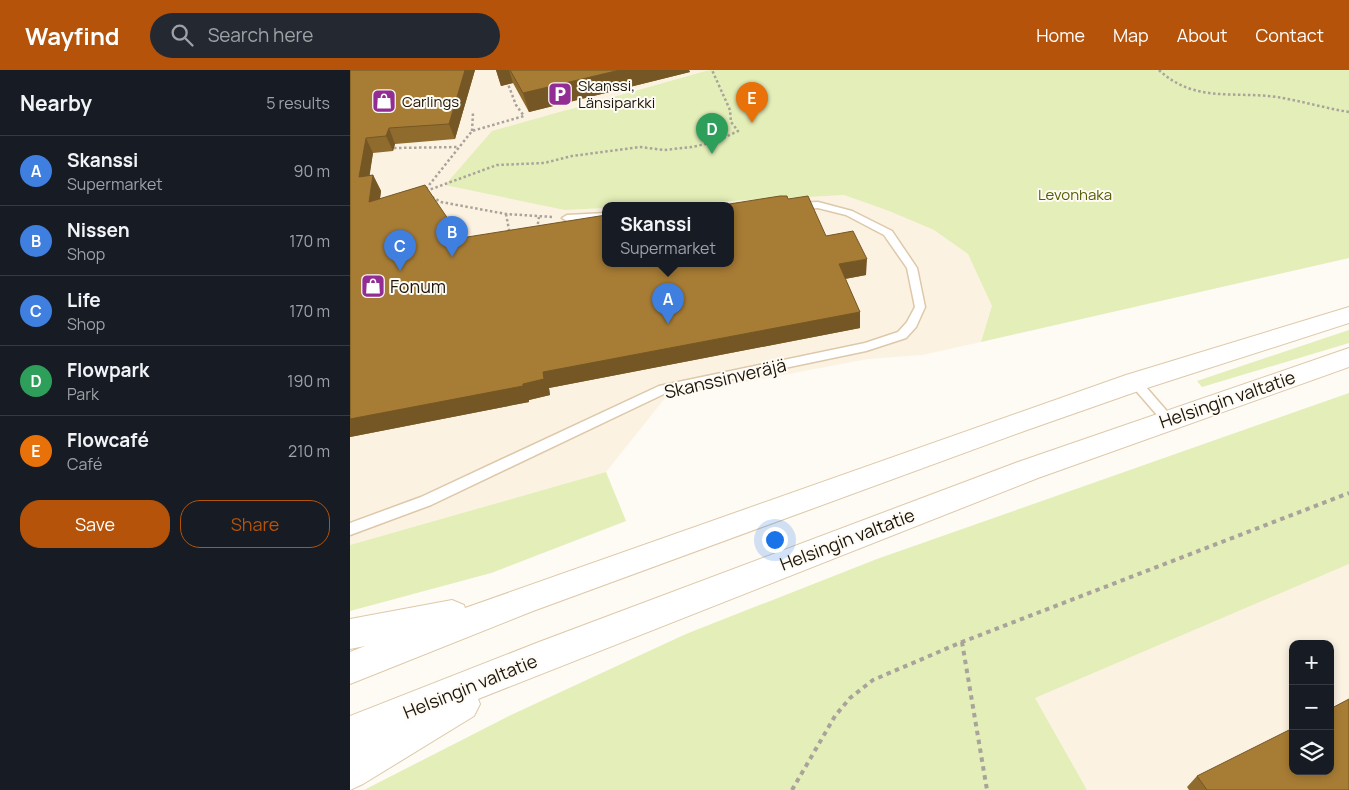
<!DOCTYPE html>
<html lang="en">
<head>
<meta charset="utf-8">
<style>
	:root { --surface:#171b24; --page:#242831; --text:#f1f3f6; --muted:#9ea1a6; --line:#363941; --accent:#b45309 }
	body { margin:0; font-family:Manrope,sans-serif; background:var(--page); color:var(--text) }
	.controls { position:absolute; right:15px; bottom:15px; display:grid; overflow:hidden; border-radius:10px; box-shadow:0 2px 8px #0003 }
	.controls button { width:45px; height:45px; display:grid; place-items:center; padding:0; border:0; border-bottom:1px solid var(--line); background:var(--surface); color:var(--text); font:25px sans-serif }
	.you { position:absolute; left:424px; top:469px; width:18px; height:18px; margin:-12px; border:4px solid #fff; border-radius:50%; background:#1a73e8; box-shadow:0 0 0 8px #1a73e833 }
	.badge { display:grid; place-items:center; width:32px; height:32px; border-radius:50%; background:var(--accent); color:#fff; font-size:16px; font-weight:700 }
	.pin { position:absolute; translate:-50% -41px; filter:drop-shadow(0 1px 2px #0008) }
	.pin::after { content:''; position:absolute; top:26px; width:18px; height:15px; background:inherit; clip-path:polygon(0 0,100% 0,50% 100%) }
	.popup { position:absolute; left:252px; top:132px; width:132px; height:65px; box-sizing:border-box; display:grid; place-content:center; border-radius:10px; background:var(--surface); filter:drop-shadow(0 1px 4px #0005); font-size:16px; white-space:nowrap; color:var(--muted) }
	.popup b { font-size:19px; color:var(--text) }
	.popup::after { content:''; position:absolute; left:50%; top:100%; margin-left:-10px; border:10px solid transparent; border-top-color:var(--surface) }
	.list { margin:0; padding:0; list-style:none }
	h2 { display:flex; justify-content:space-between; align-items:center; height:65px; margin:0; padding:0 20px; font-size:21px }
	h2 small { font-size:16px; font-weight:400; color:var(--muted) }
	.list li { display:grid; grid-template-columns:32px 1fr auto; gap:15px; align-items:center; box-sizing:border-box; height:70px; padding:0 20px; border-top:1px solid var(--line) }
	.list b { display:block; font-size:19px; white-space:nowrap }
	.list p { margin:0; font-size:16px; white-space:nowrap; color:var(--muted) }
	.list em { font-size:16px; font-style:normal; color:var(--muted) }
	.actions { display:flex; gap:10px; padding:15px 20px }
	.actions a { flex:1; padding:11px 0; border:1px solid var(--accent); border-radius:20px; text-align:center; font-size:18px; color:var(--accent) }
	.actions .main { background:var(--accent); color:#fff }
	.icon { flex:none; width:28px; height:28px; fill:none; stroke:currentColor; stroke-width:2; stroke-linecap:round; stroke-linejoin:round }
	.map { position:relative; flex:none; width:999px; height:720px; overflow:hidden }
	header { display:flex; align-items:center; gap:30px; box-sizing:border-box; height:70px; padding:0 25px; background:var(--accent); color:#fff }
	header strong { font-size:24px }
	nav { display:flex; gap:28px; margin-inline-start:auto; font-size:18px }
	.search { width:350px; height:45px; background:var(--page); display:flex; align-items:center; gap:12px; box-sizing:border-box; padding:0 18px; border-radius:28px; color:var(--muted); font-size:19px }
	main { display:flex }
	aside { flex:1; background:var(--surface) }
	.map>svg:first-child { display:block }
	.built { fill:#fcf2e2; fill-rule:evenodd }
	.green { fill:#e3eeb8 }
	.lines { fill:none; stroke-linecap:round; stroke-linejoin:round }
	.service-casing { stroke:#ddc8a9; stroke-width:3 }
	.motorway-casing { stroke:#ddc8a9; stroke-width:2 }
	.path-far1 { stroke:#a9a39b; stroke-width:2.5; stroke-dasharray:2.5 2.5; stroke-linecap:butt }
	.path { stroke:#a9a39b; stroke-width:4; stroke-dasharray:4.5 4.5; stroke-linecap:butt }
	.service { fill:#fff; fill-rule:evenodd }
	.motorway { fill:#fff; fill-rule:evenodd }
	.wall { fill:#906b2e }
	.shaded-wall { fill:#755725 }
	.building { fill:#a77c35; stroke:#755725 }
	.labels { text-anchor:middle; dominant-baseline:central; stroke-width:4; stroke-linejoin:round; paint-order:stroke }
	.far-poi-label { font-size:15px; fill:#1d160a; stroke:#fefaf4; text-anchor:start }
	.far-park-label { font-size:15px; fill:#535d00; stroke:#fefaf4 }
	.poi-label { font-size:18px; fill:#1d160a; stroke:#fefaf4; text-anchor:start }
	.street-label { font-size:18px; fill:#1d160a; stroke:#fefaf4 }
</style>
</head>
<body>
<header>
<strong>Wayfind</strong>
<div class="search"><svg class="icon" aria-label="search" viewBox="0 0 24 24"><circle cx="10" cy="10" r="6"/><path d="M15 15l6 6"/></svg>Search here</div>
<nav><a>Home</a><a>Map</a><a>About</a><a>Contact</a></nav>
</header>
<main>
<aside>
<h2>Nearby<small>5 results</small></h2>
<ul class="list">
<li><span class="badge" style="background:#3f7fe0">A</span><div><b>Skanssi</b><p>Supermarket</p></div><em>90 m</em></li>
<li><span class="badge" style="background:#3f7fe0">B</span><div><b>Nissen</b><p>Shop</p></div><em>170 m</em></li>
<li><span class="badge" style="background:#3f7fe0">C</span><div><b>Life</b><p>Shop</p></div><em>170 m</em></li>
<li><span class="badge" style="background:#2e9e5b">D</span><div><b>Flowpark</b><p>Park</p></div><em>190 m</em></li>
<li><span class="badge" style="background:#e8710a">E</span><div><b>Flowcafé</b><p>Café</p></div><em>210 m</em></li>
</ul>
<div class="actions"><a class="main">Save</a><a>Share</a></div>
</aside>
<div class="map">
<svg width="999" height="720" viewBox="0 0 999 720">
	<rect width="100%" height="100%" fill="#fefaf4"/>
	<path class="built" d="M0,0H359L218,39L215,140L255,138L256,193H380V135H308L494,125L539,141L584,160L618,184L643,236L631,272L572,285L518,289L316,327L256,402L0,475Z
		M999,494V720H737L685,628ZM943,574H980V701H943Z"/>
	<path class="green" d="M359,0H999V188L631,272L642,236L618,184L584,160L539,141L494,125L308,135H256L255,138L215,140L95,115L142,61Z
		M999,260V273L852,317L847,311Z
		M999,323V494L685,628L737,720H14L161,645L336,564L527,489Z
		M256,402L276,451L141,503L0,541V475Z"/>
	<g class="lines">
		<g class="service-casing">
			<path id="service" d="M468,132L502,141L542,161L567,198L575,237L566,257L556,268L516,281L316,323L81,435L0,465V453L71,427L309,316L515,273L548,262L557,252L565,237L557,198L534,165L496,145L468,138L446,139L441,136L446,133Z
				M256,143V149L217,151L212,148L217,145Z
				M785,308L789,309L822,347L824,350L822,353H814L781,315L779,312Z"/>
		</g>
		<g class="motorway-casing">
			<path id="motorway" d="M999,237V253L794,319L677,360L183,541L0,614V582L15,576L0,579V549L102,530L114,535L115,538L776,305Z
				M999,278V297L688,408L128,629L130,634L124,646L13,714L0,720V646L189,572L668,392Z"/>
		</g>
		<path class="path-far1" d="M809,0C844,33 883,21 927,27C951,31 975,38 999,42
			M122,61L123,43
			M44,78L109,77
			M76,119L122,61L174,46L166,35L158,14
			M76,121L147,95L194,93L222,86L290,77L314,80L342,77L365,72L388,61L381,52L380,40L362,0
			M82,127L91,132L156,144L203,147
			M156,144L160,165
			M187,159L189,147"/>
		<path class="path" d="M612,572L637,720
			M442,720L485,646L500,628L523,610L612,572L999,423"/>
		<use href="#service" class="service"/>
		<use href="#motorway" class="motorway"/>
	</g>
	<path class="wall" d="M0,0H125L105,69L45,74L43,81L23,83L19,106L23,105L31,121L30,129L111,168L256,193L438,129L516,205L495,209L510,242V258L199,318L200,325L179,330V332L0,367Z
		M146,0H339L340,2L179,42L163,13L151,16Z
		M847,706L999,720H839L837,717Z"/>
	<path class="shaded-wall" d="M115,0H125L105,69L99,54Z
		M146,0H159L163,13L151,16Z
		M270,0H339L340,2L179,42L173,23Z
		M39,58L45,74L43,81L36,66Z
		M16,68L23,83L17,123L9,107Z
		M23,105L31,121L27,148L19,132Z
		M517,189L516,205L489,210V194Z
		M510,242V258L199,318L200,325L179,330V332L0,367V349L173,314L193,302Z"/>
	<path class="building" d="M0,0H115L99,54L39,58L36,66L16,68L9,107L23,105L19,132L75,115L111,168L256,145V193H380V135H373L430,126H437L438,129L458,126L476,166L503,161L517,189L489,194L510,242L193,302L194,309L173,314V316L0,349Z
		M160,0H270L173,23Z
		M999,629V720H857L847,706L943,658V701H980V639Z"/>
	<defs>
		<g id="parking-square" transform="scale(1.25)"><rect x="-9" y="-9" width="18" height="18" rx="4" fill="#912d93" stroke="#fefaf4"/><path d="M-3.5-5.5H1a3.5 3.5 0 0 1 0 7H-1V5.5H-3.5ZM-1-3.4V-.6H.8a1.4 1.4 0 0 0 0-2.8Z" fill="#fff"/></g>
		<g id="shop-square" transform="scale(1.25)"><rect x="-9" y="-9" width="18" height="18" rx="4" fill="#912d93" stroke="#fefaf4"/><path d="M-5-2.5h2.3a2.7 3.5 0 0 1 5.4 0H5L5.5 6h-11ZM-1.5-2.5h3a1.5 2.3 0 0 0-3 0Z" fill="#fff"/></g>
	</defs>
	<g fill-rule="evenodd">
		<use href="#parking-square" x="210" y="24"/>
		<use href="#shop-square" x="34" y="31"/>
		<use href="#shop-square" x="23" y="216"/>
	</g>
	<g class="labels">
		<g class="far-poi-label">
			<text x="228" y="15">Skanssi,<tspan x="228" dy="17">Länsiparkki</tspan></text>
			<text x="52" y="31">Carlings</text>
		</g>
		<g class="far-park-label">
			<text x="725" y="124">Levonhaka</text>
		</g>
		<g class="poi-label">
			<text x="40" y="216">Fonum</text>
		</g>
		<g class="street-label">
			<text transform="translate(375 308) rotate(-13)">Skanssinveräjä</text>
			<text transform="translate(877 329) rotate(-19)">Helsingin valtatie</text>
			<text transform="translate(497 469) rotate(-21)">Helsingin valtatie</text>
			<text transform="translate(120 616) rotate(-22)">Helsingin valtatie</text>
		</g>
	</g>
</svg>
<div class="controls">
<button>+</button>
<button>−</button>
<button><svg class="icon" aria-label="layers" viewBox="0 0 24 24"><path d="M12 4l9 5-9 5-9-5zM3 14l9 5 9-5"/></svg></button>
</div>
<div class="you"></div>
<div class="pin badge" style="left:318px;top:254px;background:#3f7fe0">A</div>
<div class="popup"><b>Skanssi</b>Supermarket</div>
<div class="pin badge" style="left:102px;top:187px;background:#3f7fe0">B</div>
<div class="pin badge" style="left:50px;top:201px;background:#3f7fe0">C</div>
<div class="pin badge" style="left:362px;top:84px;background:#2e9e5b">D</div>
<div class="pin badge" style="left:402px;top:53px;background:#e8710a">E</div>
</div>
</main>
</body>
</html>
